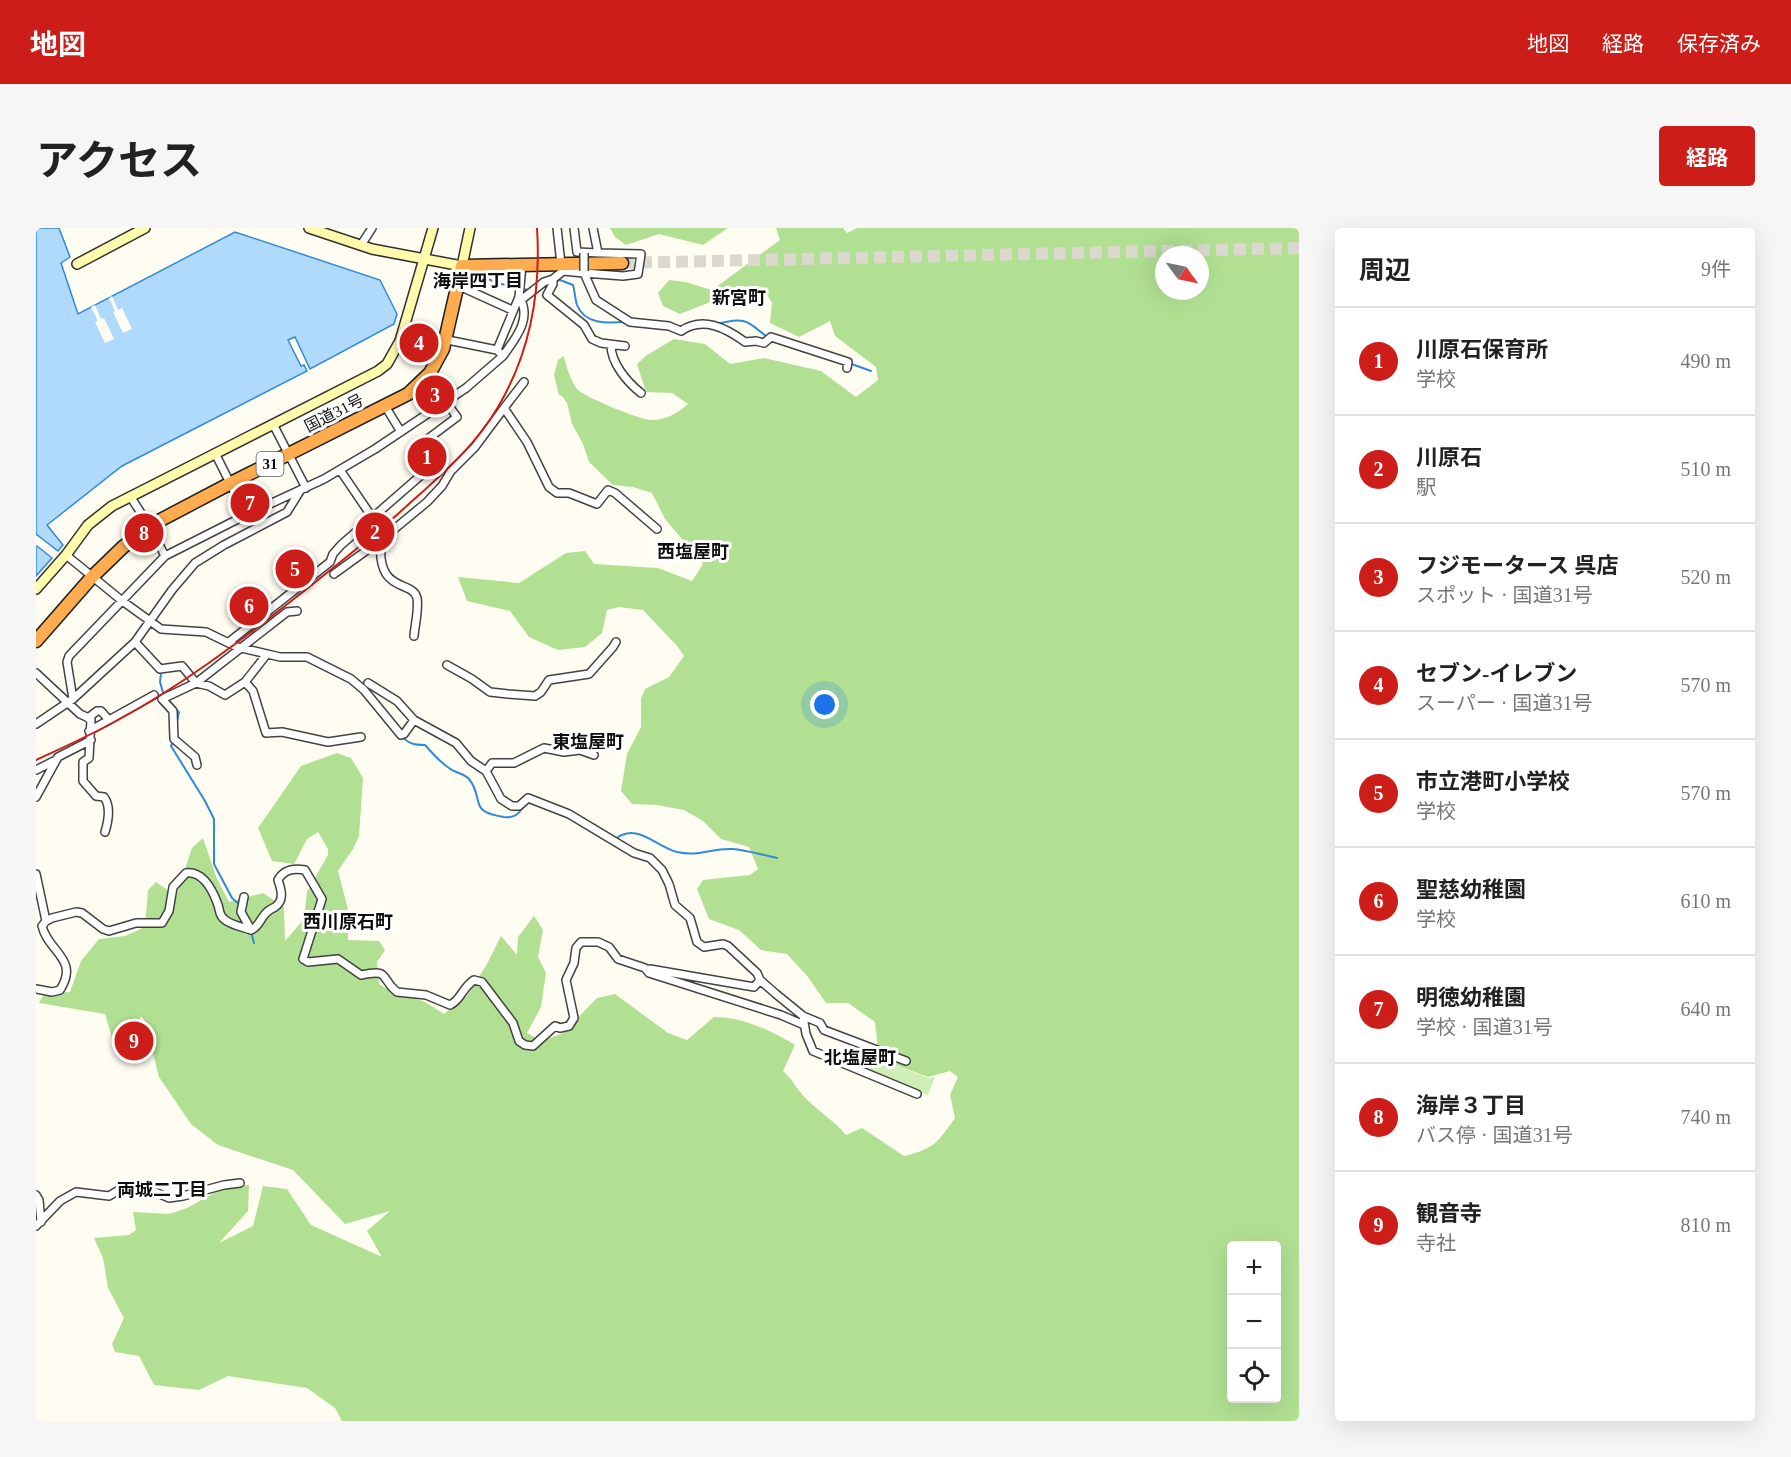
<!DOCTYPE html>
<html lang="ja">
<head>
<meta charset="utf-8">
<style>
	:root { --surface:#fff; --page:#f6f6f6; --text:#222; --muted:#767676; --line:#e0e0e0; --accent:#cd1d19 }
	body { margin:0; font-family:"Times New Roman","Noto Sans JP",serif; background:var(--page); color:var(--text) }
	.controls { position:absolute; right:18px; bottom:18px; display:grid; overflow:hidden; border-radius:6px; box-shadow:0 6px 24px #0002 }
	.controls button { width:54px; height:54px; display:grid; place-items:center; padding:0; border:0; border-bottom:2px solid var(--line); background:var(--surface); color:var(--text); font:30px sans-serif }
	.compass { position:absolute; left:1119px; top:18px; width:54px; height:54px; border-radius:50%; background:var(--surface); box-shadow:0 6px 24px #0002; rotate:123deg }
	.you { position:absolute; left:789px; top:477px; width:21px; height:21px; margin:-15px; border:4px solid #fff; border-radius:50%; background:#1a73e8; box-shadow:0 0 0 9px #1a73e833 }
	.badge { display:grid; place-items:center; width:39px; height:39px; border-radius:50%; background:var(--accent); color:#fff; font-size:20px; font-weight:700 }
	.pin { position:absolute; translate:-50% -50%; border:3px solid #fff; box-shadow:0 2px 6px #0006 }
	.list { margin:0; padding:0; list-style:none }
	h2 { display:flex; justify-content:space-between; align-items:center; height:78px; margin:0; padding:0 24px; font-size:26px }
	h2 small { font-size:20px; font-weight:400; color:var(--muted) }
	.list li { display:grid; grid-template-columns:39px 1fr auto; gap:18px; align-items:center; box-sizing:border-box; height:108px; padding:0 24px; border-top:2px solid var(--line) }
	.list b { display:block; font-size:22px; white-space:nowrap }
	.list p { margin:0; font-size:20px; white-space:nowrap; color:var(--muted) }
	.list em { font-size:20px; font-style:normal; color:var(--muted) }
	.icon { flex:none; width:33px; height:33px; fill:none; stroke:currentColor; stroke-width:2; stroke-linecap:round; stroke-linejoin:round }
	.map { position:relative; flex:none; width:1263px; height:1193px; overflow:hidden; border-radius:6px }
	header { display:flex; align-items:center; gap:36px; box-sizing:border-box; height:84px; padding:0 30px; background:var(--accent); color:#fff }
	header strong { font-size:28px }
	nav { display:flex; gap:33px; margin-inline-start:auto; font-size:21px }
	.intro { display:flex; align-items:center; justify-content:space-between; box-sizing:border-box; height:144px; padding:0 36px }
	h1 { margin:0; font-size:42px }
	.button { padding:15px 27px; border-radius:6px; background:var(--accent); color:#fff; font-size:21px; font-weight:700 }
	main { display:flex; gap:36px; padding:0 36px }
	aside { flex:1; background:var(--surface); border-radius:6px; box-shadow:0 6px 24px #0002 }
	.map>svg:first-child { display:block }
	.green { fill:#cfeeb6 }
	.forest { fill:#b1e093; fill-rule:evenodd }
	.water { fill:#b0dafc; stroke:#308ada; stroke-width:1.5 }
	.pier { fill:#fffdf1 }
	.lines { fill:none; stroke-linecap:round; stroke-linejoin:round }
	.stream { stroke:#308ada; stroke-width:2 }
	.street-tunnel { stroke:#dbd9cf; stroke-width:7; stroke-dasharray:7 3.5; stroke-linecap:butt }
	.highway-tunnel { stroke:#dbd9cf; stroke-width:12; stroke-dasharray:12 6; stroke-linecap:butt }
	.street-casing { stroke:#424242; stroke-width:10 }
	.secondary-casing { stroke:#313131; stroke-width:12 }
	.highway-casing { stroke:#202020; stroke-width:15 }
	.street { stroke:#fff; stroke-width:7 }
	.secondary { stroke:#fffbac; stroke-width:9 }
	.highway { stroke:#ffab4f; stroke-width:12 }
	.rail { stroke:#cd1d19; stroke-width:2 }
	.street-bridge-casing { stroke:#424242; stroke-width:10; stroke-linecap:butt }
	.street-bridge { stroke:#fff; stroke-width:7 }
	.labels { text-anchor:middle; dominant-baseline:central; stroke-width:6; stroke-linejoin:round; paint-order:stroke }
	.shield { fill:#fff; stroke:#575757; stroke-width:1.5 }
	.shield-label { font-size:15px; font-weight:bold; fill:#0f0f0f }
	.street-label { font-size:16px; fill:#0f0f0f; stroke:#fff }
	.neighbourhood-label { font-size:18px; font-weight:bold; fill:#0f0f0f; stroke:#fff }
</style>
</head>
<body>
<header>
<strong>地図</strong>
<nav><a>地図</a><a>経路</a><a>保存済み</a></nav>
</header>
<div class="intro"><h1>アクセス</h1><a class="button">経路</a></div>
<main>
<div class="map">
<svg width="1263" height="1193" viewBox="0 0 1263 1193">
	<rect width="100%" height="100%" fill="#fffdf1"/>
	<path class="green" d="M827,817L841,823L842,831L892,850L899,849L892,867L817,838Z"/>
	<path class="forest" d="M574,0H692L667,17L623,6L590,17L579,9Z
		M740,0H807L811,5L821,0H1263V1193H306L299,1180L271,1160L192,1148L163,1162L118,1157L103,1128L79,1124L76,1116L88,1090L72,1060L67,1030L58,1010L93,1007L100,1002L97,984L133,986L151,980L187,960L213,957L212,983L183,1015L217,998L227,958L251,961L275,997L346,1029L331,1003L354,983L309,996L257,942L182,917L155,896L123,849L116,821L118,805L105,788L90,820H79L69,786L3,775L8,766L34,764L45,733L63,711L89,708L109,699L112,662L120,654L140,668L156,620L167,610L181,651L193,674L227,665L248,679L249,713L268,691L271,664L292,627V621L282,604L271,611L258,636L236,633L222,600L265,538L301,525L315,530L327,550L323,608L317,621L302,643L312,681V712L343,713L349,722L341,734L343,756L353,762L389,774L408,786L431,768L451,736L465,708L481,727L482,709L498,688L507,702L502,729L510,745L505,779L491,805L506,813L527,805L561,770L579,766L632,805L651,812L678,789C707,789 734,802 759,817L747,843C756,851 758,857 765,865C778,881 797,891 810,907L826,900L868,928C898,921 902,914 919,890L914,867L922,849L914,843L892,849L843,831L839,794L812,775H790L772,749L751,726L725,722L703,702L673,691L661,661L667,652L714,647L722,641L713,619L685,611L667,593L648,582L621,577L596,576L585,563L591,526L605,499V471L609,461L633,449L648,428L642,419L607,382L583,379L571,382L566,405L549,419L522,422L493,409L474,383L431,373L422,349L483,355L530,325L549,323L558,336L622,340L656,353L667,336L629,291L616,265L597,259L577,257L553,234L547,216L536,196L531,175L526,168L523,167L518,147L522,132L528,128C529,136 536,156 542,162C549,169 604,192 615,192C630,192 642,185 652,176L636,165L610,164L601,136L611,127L638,111L669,116L694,136L728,130L785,143L820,169L842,152L840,139L799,108L794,93L763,109L734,95L736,75L729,63L707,58L672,75L644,86L627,78L622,65L633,52L649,54L676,62L744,12ZM1128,27H1164V63H1128ZM1196,1018H1240V1170H1196Z"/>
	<path class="water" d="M0,0H23L34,29L25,35L42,86L199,4L344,52L361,86L358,96L274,141L259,109L252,112L265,138L268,137L271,143L86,238L11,297L27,317L22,323L0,306Z
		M1,318L16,330L0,348V319Z"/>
	<path class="pier" d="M76,68L82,82L86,80L96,101L87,105L77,84L79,83L73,70Z
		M59,77L65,91L68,90L78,111L69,115L59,94L62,93L55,79Z"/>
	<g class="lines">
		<path class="stream" d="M439,45L461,55L492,62
			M517,54L524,52L537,57C539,64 539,71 541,77C549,97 572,95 589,94
			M680,96C709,90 708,90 731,109
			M735,112L769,124
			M813,135L835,143
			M125,445L124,454L128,468
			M139,481L143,484L140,498
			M366,508C372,516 379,517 389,517C396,525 404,534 413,540C419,545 428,545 433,551C449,571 431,584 468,589C478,590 482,587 487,579
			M138,512L135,518L169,573L178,591V636L196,670L204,677
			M578,612C600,593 619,618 641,624C663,629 676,620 696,621C711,622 726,627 741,630
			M215,704L218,715"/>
		<path class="street-tunnel" d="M340,294L350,308"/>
		<path class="highway-tunnel" d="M586,35L1263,20"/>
		<g class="street-casing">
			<path id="street" d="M521,0L525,36
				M538,0L541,24L562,25L557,0
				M325,17L336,0
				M562,25L605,26L602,46L587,48L548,45L560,72L594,94L633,98L645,103C667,88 690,100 709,114L720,113L728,115L735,109L812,134L811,140
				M548,43V45L527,43L517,51V56L511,67L548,97L556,111L565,115L589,118
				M421,57L476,82
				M485,72L508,54L517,51
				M575,117C575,135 591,154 605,165
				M461,122L483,69L486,37
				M467,128C479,111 497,90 483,69
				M488,154L468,180L491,214L513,259L521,265H533L561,276L572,262L579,265L621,301
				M349,178L365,204
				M237,196L270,260
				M179,225L210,287
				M304,242L338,292
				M94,268L114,299L129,328
				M30,327L85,372L125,401L170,404L201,419L244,429H271L315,451L328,462L365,507L368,506L378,492
				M298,346L345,312
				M378,408C379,396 383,381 381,370C376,351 340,367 345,312L391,274L406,258L415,243L439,219L468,180
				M99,414L124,441L146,438L160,455L173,458L189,467L209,454L231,426
				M193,414L294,334L297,326L305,317L406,229L393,210L421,189L410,174
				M411,437L436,451L454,464L472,466L499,468L505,464L513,452L553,446L577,419L580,414
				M0,445L44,486L55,491L53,530L47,534V553L60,568L68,569C75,578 72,594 69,604
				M209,454L217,463L230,505L246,504L292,514L325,509
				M332,455L361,473L378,492L420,515L435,533L450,543L465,571L476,578H483L492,570L533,586L598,625L614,630L626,642L633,656L639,677L654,690L661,714L668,719L687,716L692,718L721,745L724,752L740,766L767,788L770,806L777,823L881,866
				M37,471L31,434L33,428L129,328L210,287L288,251L339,221L430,160L467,128L461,122L367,103
				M52,490L61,483H65L73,492
				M0,496L37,471L99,414L136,362L159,335L188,317L251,284L264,263
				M53,503L118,467
				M161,537L159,529L138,511L137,483L126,471L160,455L251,384L261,383
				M0,542L18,533
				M450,543L456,535H478L508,520L528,524L544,522L558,527
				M0,569L22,529L55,512
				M0,646L10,693
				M208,669L205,684L215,702
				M215,702C224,698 224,690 231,684C233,682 237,680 239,679C249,672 245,661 242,652C248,641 258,640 269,642L286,671L267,731L272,734L302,731L325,747C355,741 343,749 361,764L390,767L414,777C425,772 426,760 438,752L446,754L477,795L483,813L489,817L497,818L519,798L524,800L533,798L538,790L530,752L538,735L540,720L545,714H562L573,719L582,731L609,740L613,745L745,787L768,797
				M614,741L718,759L724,752
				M0,761L16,764L24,762C44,731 12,724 6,698L10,693L16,690L40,684L46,685L67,701L73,703L100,695H126L133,683L137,659L150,645C167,643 177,663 182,677C184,683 183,687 188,691C194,697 207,699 215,702
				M767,788L784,795L788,802L870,833
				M0,967L3,972L5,994
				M0,998L24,973L40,964L73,968L86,960H97L112,961L133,970L147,968L188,957L204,955"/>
		</g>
		<g class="secondary-casing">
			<path id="secondary" d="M273,0L336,21L426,38L434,0
				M41,36L109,0
				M0,361L30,327L52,297L76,278L342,143L351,136L364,113L397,0"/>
		</g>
		<g class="highway-casing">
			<path id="highway" d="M0,413L56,349L87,319L117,296L195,255L372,166L394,145L407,121L426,38L586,35"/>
		</g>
		<use href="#street" class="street"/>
		<use href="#secondary" class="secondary"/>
		<use href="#highway" class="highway"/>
		<path class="rail" d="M0,532C28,519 55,507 82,492C143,459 199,417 254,374C291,345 328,316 363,285C399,252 437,222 462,179C494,125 505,62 501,0"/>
		<g class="street-bridge-casing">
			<path id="street-bridge" d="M548,43V25"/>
		</g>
		<use href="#street-bridge" class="street-bridge"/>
	</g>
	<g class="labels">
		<rect class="shield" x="220.5" y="224" width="27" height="24" rx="4.5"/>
		<g class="shield-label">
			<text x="234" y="236">31</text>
		</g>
		<g class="street-label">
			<text transform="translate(298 185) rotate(-27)">国道31号</text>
		</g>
		<g class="neighbourhood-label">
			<text x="442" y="53">海岸四丁目</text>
			<text x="703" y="70">新宮町</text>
			<text x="657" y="324">西塩屋町</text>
			<text x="552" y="514">東塩屋町</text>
			<text x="312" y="694">西川原石町</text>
			<text x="824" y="830">北塩屋町</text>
			<text x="126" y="962">両城二丁目</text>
		</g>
	</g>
</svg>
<div class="controls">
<button>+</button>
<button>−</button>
<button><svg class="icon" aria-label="locate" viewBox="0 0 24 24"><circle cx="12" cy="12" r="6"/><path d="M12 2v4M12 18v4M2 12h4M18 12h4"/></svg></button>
</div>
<svg class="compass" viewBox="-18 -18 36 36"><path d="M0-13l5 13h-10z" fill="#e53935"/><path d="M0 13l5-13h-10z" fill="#767676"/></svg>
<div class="you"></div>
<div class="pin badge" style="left:391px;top:229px">1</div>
<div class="pin badge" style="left:339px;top:304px">2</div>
<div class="pin badge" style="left:399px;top:167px">3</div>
<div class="pin badge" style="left:383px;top:115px">4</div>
<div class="pin badge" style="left:259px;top:341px">5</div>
<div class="pin badge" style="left:213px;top:378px">6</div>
<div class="pin badge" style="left:214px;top:275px">7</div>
<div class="pin badge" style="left:108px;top:305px">8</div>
<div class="pin badge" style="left:98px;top:813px">9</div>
</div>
<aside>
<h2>周辺<small>9件</small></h2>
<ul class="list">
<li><span class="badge">1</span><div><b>川原石保育所</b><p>学校</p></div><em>490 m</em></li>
<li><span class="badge">2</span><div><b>川原石</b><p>駅</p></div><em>510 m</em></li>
<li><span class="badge">3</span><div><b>フジモータース 呉店</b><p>スポット · 国道31号</p></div><em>520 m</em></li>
<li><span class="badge">4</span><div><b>セブン-イレブン</b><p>スーパー · 国道31号</p></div><em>570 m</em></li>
<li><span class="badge">5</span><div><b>市立港町小学校</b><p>学校</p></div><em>570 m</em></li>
<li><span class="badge">6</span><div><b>聖慈幼稚園</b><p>学校</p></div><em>610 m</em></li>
<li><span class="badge">7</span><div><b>明徳幼稚園</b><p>学校 · 国道31号</p></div><em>640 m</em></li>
<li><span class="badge">8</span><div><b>海岸３丁目</b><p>バス停 · 国道31号</p></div><em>740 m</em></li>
<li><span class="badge">9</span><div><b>観音寺</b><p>寺社</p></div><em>810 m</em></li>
</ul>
</aside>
</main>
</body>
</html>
